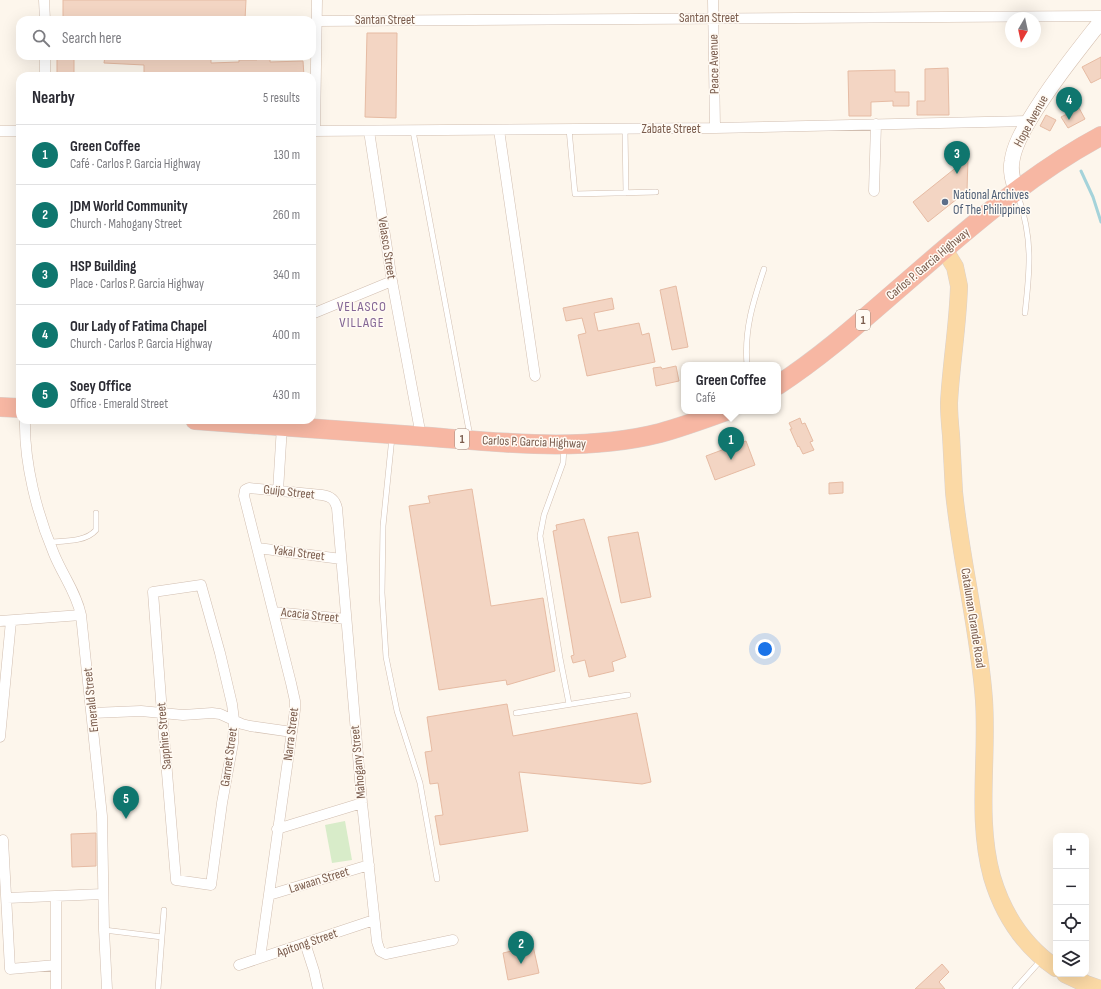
<!DOCTYPE html>
<html lang="en">
<head>
<meta charset="utf-8">
<style>
	:root { --surface:#fff; --page:#f7f7f7; --text:#2b2b33; --muted:#7c7c81; --line:#e1e1e2; --accent:#0f766e }
	body { margin:0; font-family:"Sofia Sans Condensed",sans-serif; background:var(--page); color:var(--text) }
	.controls { position:absolute; right:12px; bottom:12px; display:grid; overflow:hidden; border-radius:8px; box-shadow:0 4px 16px #0002 }
	.controls button { width:36px; height:36px; display:grid; place-items:center; padding:0; border:0; border-bottom:1px solid var(--line); background:var(--surface); color:var(--text); font:20px sans-serif }
	.compass { position:absolute; left:1005px; top:12px; width:36px; height:36px; border-radius:50%; background:var(--surface); box-shadow:0 4px 16px #0002; rotate:189deg }
	.you { position:absolute; left:765px; top:649px; width:14px; height:14px; margin:-10px; border:3px solid #fff; border-radius:50%; background:#1a73e8; box-shadow:0 0 0 6px #1a73e833 }
	.badge { display:grid; place-items:center; width:26px; height:26px; border-radius:50%; background:var(--accent); color:#fff; font-size:13px; font-weight:700 }
	.pin { position:absolute; translate:-50% -33px; filter:drop-shadow(0 1px 2px #0008) }
	.pin::after { content:''; position:absolute; top:21px; width:14px; height:12px; background:inherit; clip-path:polygon(0 0,100% 0,50% 100%) }
	.popup { position:absolute; left:681px; top:362px; width:100px; height:52px; box-sizing:border-box; display:grid; place-content:center; border-radius:8px; background:var(--surface); filter:drop-shadow(0 1px 3px #0005); font-size:13px; white-space:nowrap; color:var(--muted) }
	.popup b { font-size:15px; color:var(--text) }
	.popup::after { content:''; position:absolute; left:50%; top:100%; margin-left:-8px; border:8px solid transparent; border-top-color:var(--surface) }
	.list { margin:0; padding:0; list-style:none }
	h2 { display:flex; justify-content:space-between; align-items:center; height:52px; margin:0; padding:0 16px; font-size:17px }
	h2 small { font-size:13px; font-weight:400; color:var(--muted) }
	.list li { display:grid; grid-template-columns:26px 1fr auto; gap:12px; align-items:center; box-sizing:border-box; height:60px; padding:0 16px; border-top:1px solid var(--line) }
	.list b { display:block; font-size:15px; white-space:nowrap }
	.list p { margin:0; font-size:13px; white-space:nowrap; color:var(--muted) }
	.list em { font-size:13px; font-style:normal; color:var(--muted) }
	.icon { flex:none; width:22px; height:22px; fill:none; stroke:currentColor; stroke-width:2; stroke-linecap:round; stroke-linejoin:round }
	.map { position:relative; flex:none; width:1101px; height:989px; overflow:hidden }
	.search { position:absolute; background:var(--surface); box-shadow:0 4px 16px #0002; left:16px; top:16px; width:300px; height:44px; display:flex; align-items:center; gap:10px; box-sizing:border-box; padding:0 14px; border-radius:12px; color:var(--muted); font-size:15px }
	.panel { position:absolute; background:var(--surface); box-shadow:0 4px 16px #0002; left:16px; top:72px; width:300px; height:352px; border-radius:12px }
	.map>svg:first-child { display:block }
	.green { fill:#d8ecc9 }
	.lines { fill:none; stroke-linecap:round; stroke-linejoin:round }
	.stream { stroke:#a5d3da; stroke-width:3 }
	.building { fill:#f3d5c3; stroke:#e6bba3 }
	.lane-casing { stroke:#d1beb0; stroke-width:6 }
	.street-casing { stroke:#d1beb0; stroke-width:11 }
	.secondary-casing { stroke:#d6c0b0; stroke-width:16 }
	.primary-casing { stroke:#dad1cd; stroke-width:18 }
	.highway-casing { stroke:#dad1cd; stroke-width:20 }
	.lane { stroke:#fff; stroke-width:5 }
	.street { stroke:#fff; stroke-width:10 }
	.secondary { stroke:#fff; stroke-width:15 }
	.primary { stroke:#fbd9a5; stroke-width:17 }
	.highway { stroke:#f7b7a3; stroke-width:19 }
	.service-dot { fill:#5c6f8a; stroke:#fffaf3; stroke-width:1.5 }
	.labels { text-anchor:middle; dominant-baseline:central; stroke-width:3; stroke-linejoin:round; paint-order:stroke }
	.shield { fill:#fffaf3; stroke:#a28b7f; stroke-width:1 }
	.shield-label { font-size:12px; font-weight:bold; fill:#7a5c4d }
	.street-label { font-size:13px; fill:#7a5c4d; stroke:#fffaf3 }
	.service-label { font-size:13px; fill:#4e5e75; stroke:#fffaf3; text-anchor:start }
	.neighbourhood-label { font-size:14px; letter-spacing:1px; fill:#846695; stroke:#fffaf3 }
</style>
</head>
<body>
<div class="map">
<svg width="1101" height="989" viewBox="0 0 1101 989">
	<rect width="100%" height="100%" fill="#fdf6ec"/>
	<path class="green" d="M345,821L352,860L332,863L325,825Z"/>
	<g class="lines">
		<path class="stream" d="M1081,171L1093,197L1101,222"/>
	</g>
	<path class="building" d="M63,0H246L245,20H63Z
		M367,33H397L396,118L365,117Z
		M57,56H74V76H57Z
		M105,56H211V63L239,62V60H257V56H270V62L303,61L304,76H144V65L104,63Z
		M1101,57V78L1091,83L1082,67Z
		M948,68L949,115H917V101H925V69Z
		M895,70V92H909V106H893V101L871,102V116H849L848,71Z
		M1079,108L1085,119L1068,128L1061,117Z
		M1046,115L1056,120L1050,131L1040,126Z
		M968,158L967,191L928,222L913,202Z
		M676,286L688,347L672,350L660,290Z
		M612,298L614,309L594,313L598,331L639,323L642,335L649,333L655,362L587,376L578,335L586,333L582,318L566,321L563,308Z
		M676,366L679,381L656,386L653,368L661,367L662,369Z
		M800,418L802,424L805,423L813,441L810,442L814,450L803,454L799,446L798,447L790,429H792L789,423Z
		M746,441L755,465L715,480L706,456Z
		M843,482V493L829,494V483Z
		M472,489L491,606L543,598L555,671L507,685L506,680L439,690L409,506L430,503L428,496Z
		M584,519L626,657L612,662L614,671L589,677L585,660L573,663L571,656L574,655L553,531L557,530L556,525Z
		M638,532L651,597L621,603L608,537Z
		M507,704L513,736L637,713L651,782L642,784L519,772L528,831L440,845L435,816L443,815L438,783L430,784L425,752L432,751L427,717Z
		M96,833V866L72,867L71,834Z
		M533,946L539,973L508,980L503,953Z
		M942,964L949,972L939,982L945,989H915Z"/>
	<g class="lines">
		<g class="lane-casing">
			<path id="lane" d="M569,129L575,194L656,192
				M625,129L626,193
				M413,131L470,436
				M1018,196C1033,238 1030,269 1025,313
				M747,365C744,330 753,302 764,269
				M392,437L383,526L382,593L386,657L397,711L420,783L437,879
				M564,448L563,463L544,515L540,536L560,658L569,704
				M49,542C64,541 86,542 96,530V513
				M516,713L628,695
				M104,930L162,937
				M158,989L164,910
				M1015,989L1041,960"/>
		</g>
		<g class="street-casing">
			<path id="street" d="M44,0L45,20
				M713,0L715,128
				M317,21L1101,16
				M45,56V76
				M499,130L535,376
				M0,131H20
				M312,131L715,128L1029,121
				M315,131L317,0
				M369,131L392,281L421,436
				M874,191L876,124
				M312,314L392,281
				M25,420C24,463 37,514 54,554C63,576 76,592 81,615L102,816L104,930L107,989
				M278,491L282,426
				M258,548L341,559
				M201,585L220,653L232,704L234,720L233,743L222,803L211,885L176,880L162,713L153,592Z
				M274,612L346,619
				M0,621L81,615
				M92,713L141,711L183,715L212,713L220,714L242,724L250,726L292,732
				M0,737L11,621
				M277,829L362,803
				M3,840L10,969L56,965
				M269,895L369,865
				M56,896V989
				M7,898L103,894
				M305,943L314,971L318,989
				M260,958L295,710V701L291,683L244,496L245,490L249,488L322,495C330,496 335,499 337,508L362,803L377,942L380,951L386,954L453,940
				M239,965L374,920"/>
		</g>
		<g class="secondary-casing">
			<path id="secondary" d="M1016,191C1013,181 1010,171 1012,161C1014,146 1022,132 1030,119C1051,84 1076,53 1101,21"/>
		</g>
		<g class="primary-casing">
			<path id="primary" d="M944,249L955,267L959,286C958,325 951,364 949,403C949,414 950,425 951,435C952,454 953,473 954,492C961,562 979,630 984,700C988,759 976,819 992,877C1003,914 1024,946 1056,968
				M1065,974L1086,984L1100,989"/>
		</g>
		<g class="highway-casing">
			<path id="highway" d="M778,385C821,357 858,324 896,291C961,235 1026,176 1101,136
				M0,407L20,408
				M195,420C269,425 344,431 418,436C498,442 581,453 660,433C682,427 704,419 726,411"/>
		</g>
		<use href="#lane" class="lane"/>
		<use href="#street" class="street"/>
		<use href="#secondary" class="secondary"/>
		<use href="#primary" class="primary"/>
		<use href="#highway" class="highway"/>
	</g>
	<circle class="service-dot" cx="945" cy="202" r="4"/>
	<g class="labels">
		<g class="shield">
			<rect x="856" y="310" width="14" height="20" rx="3"/>
			<rect x="455" y="429" width="14" height="20" rx="3"/>
		</g>
		<g class="shield-label">
			<text x="863" y="320">1</text>
			<text x="462" y="439">1</text>
		</g>
		<g class="street-label">
			<text x="709" y="18">Santan Street</text>
			<text x="385" y="20">Santan Street</text>
			<text transform="translate(714 64) rotate(-91)">Peace Avenue</text>
			<text transform="translate(1031 121) rotate(-61)">Hope Avenue</text>
			<text x="671" y="129">Zabate Street</text>
			<text transform="translate(387 248) rotate(81)">Velasco Street</text>
			<text transform="translate(928 264) rotate(-40)">Carlos P. Garcia Highway</text>
			<text transform="translate(534 442) rotate(2)">Carlos P. Garcia Highway</text>
			<text transform="translate(289 492) rotate(6)">Guijo Street</text>
			<text transform="translate(299 553) rotate(7)">Yakal Street</text>
			<text transform="translate(310 615) rotate(6)">Acacia Street</text>
			<text transform="translate(973 618) rotate(81)">Catalunan Grande Road</text>
			<text transform="translate(91 700) rotate(-96)">Emerald Street</text>
			<text transform="translate(291 734) rotate(-83)">Narra Street</text>
			<text transform="translate(164 736) rotate(-95)">Sapphire Street</text>
			<text transform="translate(229 757) rotate(-82)">Garnet Street</text>
			<text transform="translate(358 762) rotate(-95)">Mahogany Street</text>
			<text transform="translate(319 880) rotate(-17)">Lawaan Street</text>
			<text transform="translate(307 943) rotate(-19)">Apitong Street</text>
		</g>
		<g class="service-label">
			<text x="953" y="195">National Archives<tspan x="953" dy="15">Of The Philippines</tspan></text>
		</g>
		<g class="neighbourhood-label">
			<text x="362" y="306">VELASCO<tspan x="362" dy="16">VILLAGE</tspan></text>
		</g>
	</g>
</svg>
<div class="controls">
<button>+</button>
<button>−</button>
<button><svg class="icon" aria-label="locate" viewBox="0 0 24 24"><circle cx="12" cy="12" r="6"/><path d="M12 2v4M12 18v4M2 12h4M18 12h4"/></svg></button>
<button><svg class="icon" aria-label="layers" viewBox="0 0 24 24"><path d="M12 4l9 5-9 5-9-5zM3 14l9 5 9-5"/></svg></button>
</div>
<svg class="compass" viewBox="-18 -18 36 36"><path d="M0-13l5 13h-10z" fill="#e53935"/><path d="M0 13l5-13h-10z" fill="#7c7c81"/></svg>
<div class="you"></div>
<div class="pin badge" style="left:731px;top:460px">1</div>
<div class="popup"><b>Green Coffee</b>Café</div>
<div class="pin badge" style="left:521px;top:964px">2</div>
<div class="pin badge" style="left:957px;top:174px">3</div>
<div class="pin badge" style="left:1069px;top:120px">4</div>
<div class="pin badge" style="left:126px;top:819px">5</div>
<div class="search"><svg class="icon" aria-label="search" viewBox="0 0 24 24"><circle cx="10" cy="10" r="6"/><path d="M15 15l6 6"/></svg>Search here</div>
<section class="panel">
<h2>Nearby<small>5 results</small></h2>
<ul class="list">
<li><span class="badge">1</span><div><b>Green Coffee</b><p>Café · Carlos P. Garcia Highway</p></div><em>130 m</em></li>
<li><span class="badge">2</span><div><b>JDM World Community</b><p>Church · Mahogany Street</p></div><em>260 m</em></li>
<li><span class="badge">3</span><div><b>HSP Building</b><p>Place · Carlos P. Garcia Highway</p></div><em>340 m</em></li>
<li><span class="badge">4</span><div><b>Our Lady of Fatima Chapel</b><p>Church · Carlos P. Garcia Highway</p></div><em>400 m</em></li>
<li><span class="badge">5</span><div><b>Soey Office</b><p>Office · Emerald Street</p></div><em>430 m</em></li>
</ul>
</section>
</div>
</body>
</html>
